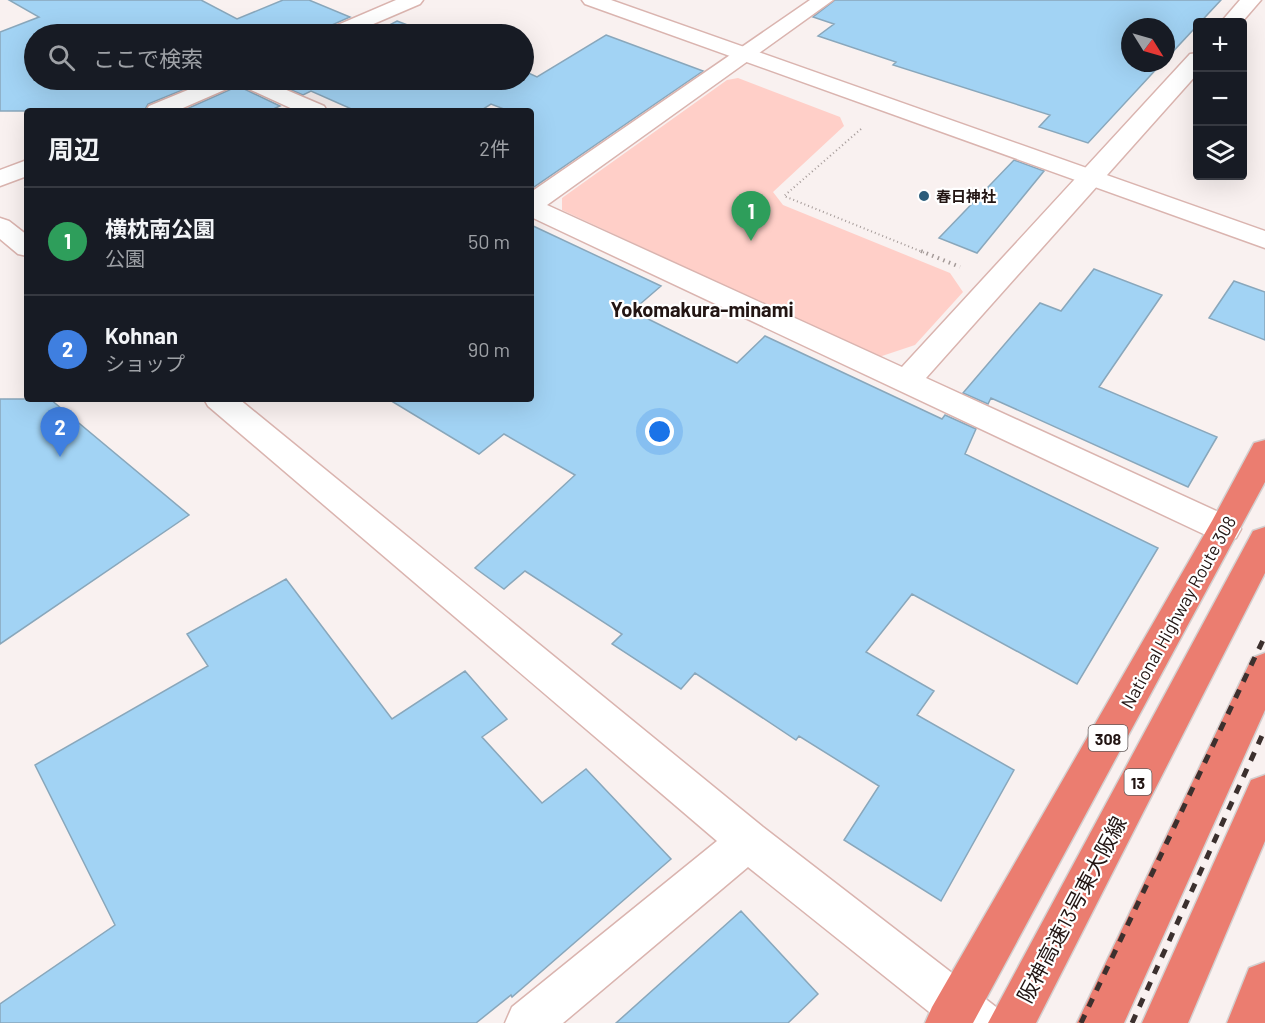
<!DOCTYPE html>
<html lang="ja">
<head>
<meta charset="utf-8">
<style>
	:root { --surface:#171b24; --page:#20242c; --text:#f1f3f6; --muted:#9ea1a6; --line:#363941; --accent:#98b0bf }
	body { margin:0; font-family:Barlow,"Noto Sans JP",sans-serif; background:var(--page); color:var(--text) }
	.controls { position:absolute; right:18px; top:18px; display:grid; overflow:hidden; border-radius:6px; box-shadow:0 6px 24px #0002 }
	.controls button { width:54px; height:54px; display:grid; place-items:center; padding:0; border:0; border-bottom:2px solid var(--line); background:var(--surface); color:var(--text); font:30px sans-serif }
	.compass { position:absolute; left:1121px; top:18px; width:54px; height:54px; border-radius:50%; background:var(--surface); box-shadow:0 6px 24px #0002; rotate:127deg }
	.you { position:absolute; left:660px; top:432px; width:21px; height:21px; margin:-15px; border:4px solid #fff; border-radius:50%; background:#1a73e8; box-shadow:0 0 0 9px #1a73e833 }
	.badge { display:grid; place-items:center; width:39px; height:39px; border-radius:50%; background:var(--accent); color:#fff; font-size:20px; font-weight:700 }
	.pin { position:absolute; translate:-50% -50px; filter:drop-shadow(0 2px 3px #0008) }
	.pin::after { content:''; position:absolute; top:32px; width:21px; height:18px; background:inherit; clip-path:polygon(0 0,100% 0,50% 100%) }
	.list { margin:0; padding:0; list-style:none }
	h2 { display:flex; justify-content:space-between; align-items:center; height:78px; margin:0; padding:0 24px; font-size:26px }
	h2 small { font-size:20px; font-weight:400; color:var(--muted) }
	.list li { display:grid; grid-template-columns:39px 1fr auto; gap:18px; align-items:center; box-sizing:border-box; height:108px; padding:0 24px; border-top:2px solid var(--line) }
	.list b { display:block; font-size:22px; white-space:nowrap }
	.list p { margin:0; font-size:20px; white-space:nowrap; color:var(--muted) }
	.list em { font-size:20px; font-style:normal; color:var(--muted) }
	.icon { flex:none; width:33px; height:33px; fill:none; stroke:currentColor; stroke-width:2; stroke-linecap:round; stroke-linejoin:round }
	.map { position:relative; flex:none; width:1265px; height:1023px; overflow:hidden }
	.search { position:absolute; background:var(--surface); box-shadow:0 6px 24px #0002; left:24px; top:24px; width:510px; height:66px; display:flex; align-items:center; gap:15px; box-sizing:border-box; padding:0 21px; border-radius:33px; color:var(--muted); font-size:22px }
	.panel { position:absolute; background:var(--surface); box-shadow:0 6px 24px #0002; left:24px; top:108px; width:510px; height:294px; border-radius:6px }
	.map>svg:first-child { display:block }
	.green { fill:#ffcfc8 }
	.building { fill:#a2d3f4; stroke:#89a7bb; stroke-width:1.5 }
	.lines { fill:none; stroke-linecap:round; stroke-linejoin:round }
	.street-casing { stroke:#dab4af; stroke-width:3 }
	.secondary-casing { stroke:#dab4af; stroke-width:3 }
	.highway-casing { stroke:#d3d0d0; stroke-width:3 }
	.path-far1 { stroke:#a49a98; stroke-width:2; stroke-dasharray:1 3; stroke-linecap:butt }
	.path { stroke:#a49a98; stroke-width:4; stroke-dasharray:1.5 4.5; stroke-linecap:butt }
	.street { fill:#fff; fill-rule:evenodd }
	.secondary { fill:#fff; fill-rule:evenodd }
	.highway { fill:#eb7d70; fill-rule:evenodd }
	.rail { stroke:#3c302e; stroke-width:5; stroke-dasharray:9 9; stroke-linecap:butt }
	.poi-dot { fill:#2c5d7b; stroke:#fff; stroke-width:2 }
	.labels { text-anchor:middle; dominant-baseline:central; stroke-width:4.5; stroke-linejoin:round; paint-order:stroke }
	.far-poi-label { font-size:15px; font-weight:bold; fill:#221513; stroke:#fff; text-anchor:start }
	.shield { fill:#fff; stroke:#645b5a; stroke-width:1.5 }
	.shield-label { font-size:16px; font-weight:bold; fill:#221513 }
	.street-label { font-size:18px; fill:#221513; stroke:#fff }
	.neighbourhood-label { font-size:20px; font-weight:bold; fill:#221513; stroke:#fff }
	.near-street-label { font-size:21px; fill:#221513; stroke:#fff }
</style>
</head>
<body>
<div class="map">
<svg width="1265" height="1023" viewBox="0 0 1265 1023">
	<rect width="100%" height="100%" fill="#f9f1f0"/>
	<path class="green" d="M738,78L840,117L844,126L773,192L783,205L950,273L963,292L915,345L879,357L562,210V198L727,80Z"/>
	<path class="building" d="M9,0H201L237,19L283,0H309L350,17L325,28L321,34H34V80H207L148,104L144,111H0V32L39,17Z
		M835,0H1221L1166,59V27H1130V63H1162L1088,143L1039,127L1050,115L893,65L896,62L818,36L834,24L813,17Z
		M397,21L431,34H355L371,27L378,31Z
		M606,35L703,71L531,189V111H509L491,104L480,111H356L311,91L303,95L268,80H524V71L537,77Z
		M238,86L280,106L269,111H182Z
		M1014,160L1044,171L977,253L939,238Z
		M531,225L661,286L632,311L737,363L765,336L942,419L945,415L976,429L965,454L1158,548L1077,684L912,594L866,652L934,691L917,715L1014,770L941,901L844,840L879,786L799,736L796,740L695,673L681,689L612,644L622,634L525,571L504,589L475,568L575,475L504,434L479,454L388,399H531Z
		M1094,269L1162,295L1099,387L1217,437L1188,487L991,398L988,404L963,393L1040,303L1061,311Z
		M1234,281L1265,292V340L1209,318Z
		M0,399H50L189,515L0,644Z
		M286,579L392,719L465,671L507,719L482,737L542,803L586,769L671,859L512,997L511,995L476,1023H0V1004L115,925L35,765L208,666L187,634Z
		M741,911L818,994L788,1023H616Z"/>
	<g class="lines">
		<g class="street-casing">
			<path id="street" d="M396,0H423L420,4L350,34H323L326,30Z
				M810,0H833L547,205L902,367L1190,54L1198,53V73L926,378L1236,520L1241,529L1236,538L1224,542L1212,538L531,217V192Z
				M1240,0H1261L1242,22H1221Z
				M212,80H263L324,106L327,111H297L238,84L176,111H146L149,106Z
				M27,160V176L0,186V170Z
				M0,218L9,221L27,235V256L18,254L0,239Z
				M204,399H239L763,827L996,1007L1003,1023H943L748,867L563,1023H505L512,1007L717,841L208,406Z"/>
		</g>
		<g class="secondary-casing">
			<path id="secondary" d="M582,0H611L1265,231V248L585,4Z"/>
		</g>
		<g class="highway-casing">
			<path id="highway" d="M1265,440V482L973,1023H925L932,1007L1212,521L1254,443Z
				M1265,527V573L1036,1023H988L1253,531Z
				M1265,653V710L1124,1023H1077L1252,658Z
				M1265,775V841L1188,1023H1142L1251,780Z
				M1265,962V1023H1227L1249,968Z"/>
		</g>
		<path class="path-far1" d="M861,129L784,196L925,253"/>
		<path class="path" d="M921,251L960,267"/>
		<use href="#street" class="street"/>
		<use href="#secondary" class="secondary"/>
		<use href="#highway" class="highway"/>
		<path class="rail" d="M1081,1023L1265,636
			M1132,1023L1265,729"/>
	</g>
	<circle class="poi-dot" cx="924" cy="196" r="6"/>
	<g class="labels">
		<g class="far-poi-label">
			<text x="936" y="196">春日神社</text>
		</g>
		<g class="shield">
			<rect x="1088.5" y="725" width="39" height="26" rx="4.5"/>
			<rect x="1124.5" y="769" width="27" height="26" rx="4.5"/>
		</g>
		<g class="shield-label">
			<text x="1108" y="738">308</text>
			<text x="1138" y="782">13</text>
		</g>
		<g class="street-label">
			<text transform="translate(1178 612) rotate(-61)">National Highway Route 308</text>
		</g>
		<g class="neighbourhood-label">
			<text x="702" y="309">Yokomakura-minami</text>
		</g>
		<g class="near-street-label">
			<text transform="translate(1071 909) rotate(-62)">阪神高速13号東大阪線</text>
		</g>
	</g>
</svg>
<div class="controls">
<button>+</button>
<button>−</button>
<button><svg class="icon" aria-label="layers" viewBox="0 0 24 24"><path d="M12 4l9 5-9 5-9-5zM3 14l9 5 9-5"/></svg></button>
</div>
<svg class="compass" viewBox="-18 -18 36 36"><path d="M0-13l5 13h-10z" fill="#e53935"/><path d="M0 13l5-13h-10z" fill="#9ea1a6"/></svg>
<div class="you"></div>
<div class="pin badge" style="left:751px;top:241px;background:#2e9e5b">1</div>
<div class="pin badge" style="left:60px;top:457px;background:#3f7fe0">2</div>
<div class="search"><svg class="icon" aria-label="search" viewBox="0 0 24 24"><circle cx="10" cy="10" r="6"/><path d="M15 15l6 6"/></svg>ここで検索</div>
<section class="panel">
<h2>周辺<small>2件</small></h2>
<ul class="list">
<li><span class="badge" style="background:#2e9e5b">1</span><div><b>横枕南公園</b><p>公園</p></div><em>50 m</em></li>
<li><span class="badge" style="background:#3f7fe0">2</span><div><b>Kohnan</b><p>ショップ</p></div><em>90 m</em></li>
</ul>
</section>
</div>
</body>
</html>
